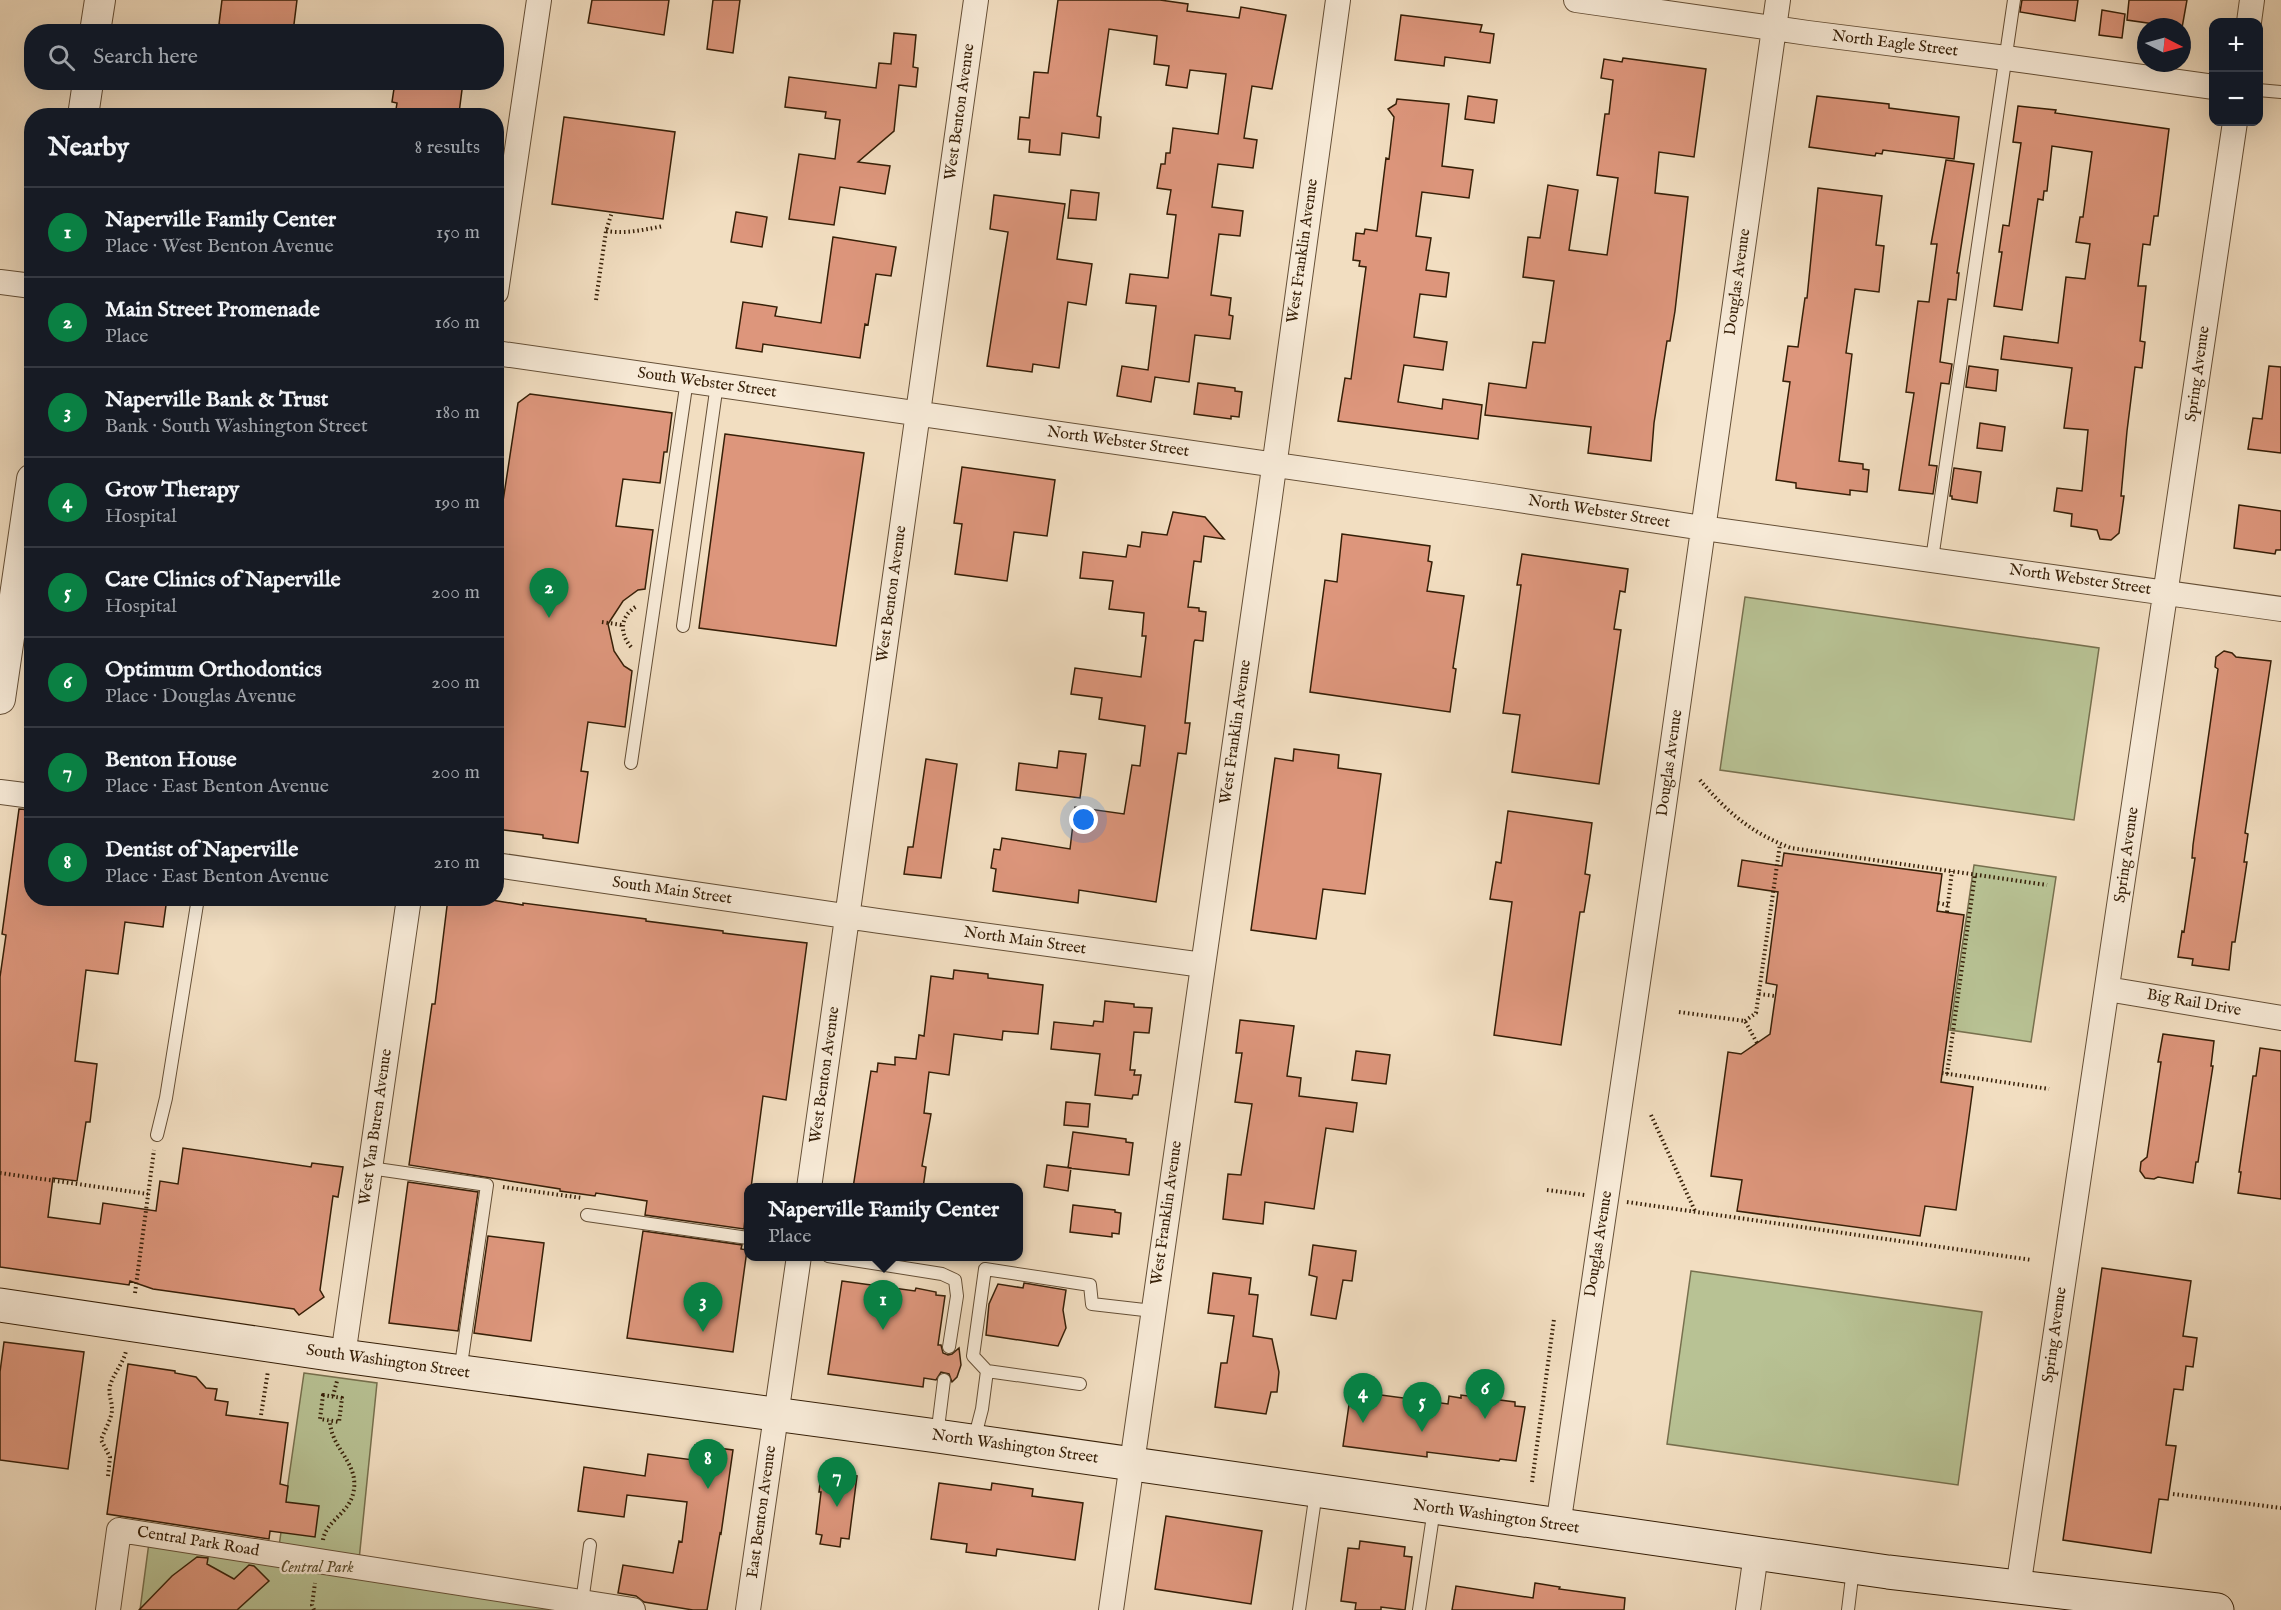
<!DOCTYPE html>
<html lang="en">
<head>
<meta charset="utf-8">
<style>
	:root { --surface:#171b24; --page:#20242c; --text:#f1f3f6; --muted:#9ea1a6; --line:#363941; --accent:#0b8043 }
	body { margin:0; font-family:"IM FELL English",serif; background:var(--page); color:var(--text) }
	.controls { position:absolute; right:18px; top:18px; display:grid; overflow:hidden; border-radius:12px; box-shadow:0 6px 24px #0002 }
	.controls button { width:54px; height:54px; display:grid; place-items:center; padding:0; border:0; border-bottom:2px solid var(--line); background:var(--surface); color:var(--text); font:30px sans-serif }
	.compass { position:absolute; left:2137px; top:18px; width:54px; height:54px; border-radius:50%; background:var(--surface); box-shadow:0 6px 24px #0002; rotate:96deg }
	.you { position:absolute; left:1084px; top:820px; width:21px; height:21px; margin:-15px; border:4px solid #fff; border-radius:50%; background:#1a73e8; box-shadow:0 0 0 9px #1a73e833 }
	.badge { display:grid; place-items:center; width:39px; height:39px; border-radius:50%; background:var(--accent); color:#fff; font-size:20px; font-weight:700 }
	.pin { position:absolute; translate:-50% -50px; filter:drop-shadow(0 2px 3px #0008) }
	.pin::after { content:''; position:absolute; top:32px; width:21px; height:18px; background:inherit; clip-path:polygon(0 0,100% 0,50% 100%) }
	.popup { position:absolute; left:744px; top:1183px; width:279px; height:78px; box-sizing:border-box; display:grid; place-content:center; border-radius:12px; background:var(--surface); filter:drop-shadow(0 2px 4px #0005); font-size:20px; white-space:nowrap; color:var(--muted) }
	.popup b { font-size:22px; color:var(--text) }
	.popup::after { content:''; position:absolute; left:50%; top:100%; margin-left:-12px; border:12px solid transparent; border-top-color:var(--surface) }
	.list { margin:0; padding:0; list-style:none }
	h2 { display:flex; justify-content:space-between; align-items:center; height:78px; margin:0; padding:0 24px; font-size:26px }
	h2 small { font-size:20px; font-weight:400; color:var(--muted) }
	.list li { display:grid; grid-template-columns:39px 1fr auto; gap:18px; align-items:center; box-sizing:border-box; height:90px; padding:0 24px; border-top:2px solid var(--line) }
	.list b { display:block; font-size:22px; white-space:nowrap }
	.list p { margin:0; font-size:20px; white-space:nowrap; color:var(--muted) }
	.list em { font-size:20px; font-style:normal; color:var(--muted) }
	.icon { flex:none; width:33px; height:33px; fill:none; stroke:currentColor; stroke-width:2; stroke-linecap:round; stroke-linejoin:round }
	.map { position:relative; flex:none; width:2281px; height:1610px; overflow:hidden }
	.search { position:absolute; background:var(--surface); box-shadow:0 6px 24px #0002; left:24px; top:24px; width:480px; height:66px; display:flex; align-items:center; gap:15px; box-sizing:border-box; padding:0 21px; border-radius:24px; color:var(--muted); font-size:22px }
	.panel { position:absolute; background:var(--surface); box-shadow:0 6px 24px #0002; left:24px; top:108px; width:480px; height:798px; border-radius:24px }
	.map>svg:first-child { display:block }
	.green { fill:#b8c294; stroke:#77704e; stroke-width:1.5 }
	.building { fill:#dd967c; stroke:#361f07; stroke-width:1.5 }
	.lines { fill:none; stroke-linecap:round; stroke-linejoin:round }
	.service-casing { stroke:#654f36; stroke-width:14 }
	.minor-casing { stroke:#654f36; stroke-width:26 }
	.tertiary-casing { stroke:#654f36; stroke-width:32 }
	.secondary-casing { stroke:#361f07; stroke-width:35 }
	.path { stroke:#361f07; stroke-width:4; stroke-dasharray:1.5 3; stroke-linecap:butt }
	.service { stroke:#f7ead7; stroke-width:12 }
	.minor { stroke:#f7ead7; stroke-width:24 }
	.tertiary { stroke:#f7ead7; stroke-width:30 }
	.secondary { stroke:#f7ead7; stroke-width:33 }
	.labels { text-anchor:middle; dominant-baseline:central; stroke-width:4.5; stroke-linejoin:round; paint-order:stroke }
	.street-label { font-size:16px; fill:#361f07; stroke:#f7ead7 }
	.park-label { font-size:16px; font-style:italic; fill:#5d5031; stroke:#f7ead7 }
</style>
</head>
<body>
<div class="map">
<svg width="2281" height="1610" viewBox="0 0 2281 1610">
	<rect width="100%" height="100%" fill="#f2dec1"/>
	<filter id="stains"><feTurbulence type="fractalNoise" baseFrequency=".00333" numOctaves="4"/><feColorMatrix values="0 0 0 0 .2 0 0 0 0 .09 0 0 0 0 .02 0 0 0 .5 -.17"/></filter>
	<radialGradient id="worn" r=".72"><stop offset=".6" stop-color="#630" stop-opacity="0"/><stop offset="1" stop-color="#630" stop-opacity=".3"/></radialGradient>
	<path class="green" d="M1745,597L2099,648L2074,820L1720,770Z
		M1974,865L2056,877L2031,1042L1950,1030Z
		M1691,1271L1982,1312L1958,1485L1667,1444Z
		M304,1373L377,1383L358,1570L597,1610H140L150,1535L278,1553Z"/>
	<path class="building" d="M222,0H297L293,32H220L221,25L219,24Z
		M592,0H669L664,35L588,23Z
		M713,0H740L733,53L707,49Z
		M1058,0H1160L1188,4L1187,11L1239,18L1241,7L1286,15L1272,89L1252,86L1244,138L1257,140L1253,168L1218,164L1212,207L1243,211L1240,236L1219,234L1211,295L1231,298L1229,315L1233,316L1230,339L1195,335L1189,382L1155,377L1151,402L1117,396L1122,366L1148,370L1156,306L1126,303L1130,274L1168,278L1176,215L1167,214L1171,190L1157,188L1161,164H1165L1166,153H1170L1173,128L1218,134L1226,74L1190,70L1187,88L1166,85L1169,66L1154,64L1157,36L1109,29L1097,116L1101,117L1099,138L1062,133L1060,155L1029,152L1030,140L1018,139L1020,117L1029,118L1034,72L1048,73Z
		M2022,0H2078L2075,21L2020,12Z
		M2129,0H2187L2182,28L2127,20Z
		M2102,10L2125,14L2122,38L2099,35Z
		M1401,15L1482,25L1480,32L1494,34L1490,63L1445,57L1444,66L1395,60Z
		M894,33L916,35L913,67L918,68L916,87L899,85L894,131L858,162L890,166L885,194L840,187L834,225L789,219L799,154L835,159L840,120L825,118L826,112L785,107L789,77L876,88L879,63L891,64Z
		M1623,58L1706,69L1694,157L1659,152L1655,193L1688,197L1675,311L1670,341H1667L1654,423L1651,461L1588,453L1591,427L1485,415L1489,383L1526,388L1533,342L1545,343L1554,281L1523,277L1528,237L1540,238L1548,185L1578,190L1569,250L1607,255L1618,178L1597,175L1605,114H1609L1613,80L1601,78L1604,59L1622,62Z
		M395,82H463L459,113L454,112L453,116H395L397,103L392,102Z
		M1468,96L1497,100L1494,123L1465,119Z
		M1817,96L1889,104V108L1959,117L1954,159L1883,150L1882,154L1876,153L1875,156L1809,147Z
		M1397,99L1449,104L1442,166L1473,170L1469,198L1422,192L1416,236L1431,238L1426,270L1449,273L1446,297L1420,294L1414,337L1447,342L1443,370L1404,365L1398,402L1442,409L1443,399L1482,405L1478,439L1338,421L1345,378L1351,379L1366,267L1359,266L1360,261L1353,260L1356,233L1364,234L1365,229L1377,231L1386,158L1389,159L1394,117L1388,109L1396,104Z
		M2018,106L2056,110L2055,113L2169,129L2158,216H2154L2150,245L2143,244L2138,286H2146L2140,341L2145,342L2142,368L2135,367L2127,431L2121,496H2124L2119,533L2111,540L2100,539L2097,530L2071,526L2072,514L2054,511L2057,488L2082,491L2088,430L2064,428L2072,368L2001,359L2004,336L2058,343L2066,277L2085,279L2090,244L2076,242L2080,217H2083L2092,152L2052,146L2047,191H2044L2043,200L2038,199L2022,310L1994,306L2002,252H1999L2003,225L2009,226L2021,143L2013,142Z
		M564,117L675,132L663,219L552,204Z
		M1946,160L1974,164L1957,273H1959L1956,300L1948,299L1940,362L1952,364L1949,384L1941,383L1929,465L1937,466L1933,494L1899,490L1914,393L1906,392L1918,301L1929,302L1937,244H1931Z
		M1818,188L1882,196L1876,245L1884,246L1879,292L1855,289L1846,353L1852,354L1839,461L1863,464V469L1869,470L1867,492L1850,490V495L1796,488V483L1776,480L1790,382L1783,381L1788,346L1798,347L1805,298H1807Z
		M1071,190L1099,193L1096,220L1068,218Z
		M994,195L1065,204L1057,259L1092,264L1086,305L1068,302L1059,368L1033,364L1032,372L987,366L1008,232L990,229Z
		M736,212L767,217L762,247L731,242Z
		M833,237L896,247L891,276L876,274L868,325L865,324L860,358L763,344L762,352L736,348L743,302L777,307L775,316L821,323Z
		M1969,366L1998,370L1996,391L1966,387Z
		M2269,366L2281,367V453L2248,449L2253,418L2262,419Z
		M1198,383L1235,388V391L1242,392L1239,417L1231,416V419L1194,414Z
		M530,394L672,413L667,452H664L660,483L623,479L616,526L653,530L645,589L638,590L623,601L608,624L614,651L624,666L632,671L625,727L588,722L581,771L588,772L578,843L543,838V835L496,829V547L518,403Z
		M1980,423L2005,427L2002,451L1977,448Z
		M725,434L864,453L836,646L699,628Z
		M962,467L1055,480L1047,536L1014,532L1007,581L955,574L962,524L954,523Z
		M1954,468L1981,472L1977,503L1952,499V496H1950Z
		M2239,505L2281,511V550H2276L2275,554L2234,548Z
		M1173,512L1205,517L1224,539L1204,536L1201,562L1194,561L1188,607L1199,608V611L1206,612L1203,641L1195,640L1194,642L1185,723H1190L1189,731L1186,754L1178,753L1156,902L1079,890L1078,903L993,891L996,869L991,868L994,849L1000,850L1002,838L1070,849L1075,807L1124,814L1132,765L1140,766L1145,726L1099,719L1102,698L1071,694L1075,668L1141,677L1146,636H1142L1144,613L1109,609L1113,581L1080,578L1083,552L1126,557L1128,545L1140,547L1142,532L1167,535Z
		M1342,534L1430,546L1428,561L1432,562L1427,591L1464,596L1453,668L1456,669L1450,712L1310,692L1325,580L1337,582Z
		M1522,554L1628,569L1625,592L1620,591L1614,629L1621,630L1599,784L1512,772L1520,715L1503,713L1521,585H1517Z
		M2224,651L2232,653L2236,657L2271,661L2245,833L2248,834L2244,862H2247L2235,942H2232L2229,970L2192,965L2193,959L2178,957L2182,931L2184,932L2195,858H2192L2193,845L2218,669L2215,667L2216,657Z
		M1294,749L1339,755L1338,768L1381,774L1365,894L1323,889L1316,939L1251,930L1275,758L1293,761Z
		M1059,751L1086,754L1080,798L1016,790L1019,763L1057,768Z
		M926,759L957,764L941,878L904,874L908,847H913Z
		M19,809L32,810V898H167L163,927L125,922L118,974L86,970L75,1061L97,1064L90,1122H86L77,1181L53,1178L48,1217L100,1224L103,1203L156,1211L160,1181L178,1184L183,1148L311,1167L312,1163L343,1167L338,1197L333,1196L320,1290L324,1297L299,1315L294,1309L153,1289L130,1281L129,1285L0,1267V977L6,935L2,934Z
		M1508,811L1592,823L1585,874L1590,875L1584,912H1580L1561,1045L1494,1035L1512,902L1490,899L1496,862L1501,863Z
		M1784,853L1942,874L1937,911L1964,915L1941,1082L1973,1087L1967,1132L1956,1210L1925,1206L1920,1236L1737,1211L1742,1180L1711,1176L1728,1052L1741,1054L1770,1034L1777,985L1766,983L1778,892L1738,886L1742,860L1782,866Z
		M448,898H479L523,905V903L646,919V921L723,931V933L807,943L786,1100L763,1096L751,1188H748L744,1229L645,1215L647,1201L596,1193L595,1196L560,1191V1189L409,1165L432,1004H435Z
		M954,970L988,974V978L1043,985L1038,1034L1003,1031L1002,1040L954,1034L949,1075L929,1072L924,1113L931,1114L922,1166L926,1167L923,1188H853L871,1071L877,1072L878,1063L895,1065V1057L916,1059L919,1035L924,1036L931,976L953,979Z
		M1105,1001L1134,1004V1007L1152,1008L1149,1033L1134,1032L1130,1070H1135L1134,1075H1141L1138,1095H1133L1132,1099L1095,1095L1100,1054L1051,1049L1054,1022L1093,1026L1094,1021L1103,1022Z
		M1240,1020L1294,1026L1287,1076L1301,1078L1299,1096L1357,1103L1353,1132L1326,1128L1314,1209L1265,1202L1263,1224L1223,1219L1228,1174L1241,1175L1252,1104L1235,1102L1242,1053H1236Z
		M2163,1034L2214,1041L2211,1066H2213L2198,1162H2196L2193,1183L2158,1177L2154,1179L2145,1178L2140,1171L2141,1162L2147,1157L2161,1062H2158Z
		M2260,1048L2281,1051V1199L2238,1193L2241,1172H2239L2253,1076H2256Z
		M1356,1051L1390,1055L1386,1084L1352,1080Z
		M1066,1102L1090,1104L1088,1127L1064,1125Z
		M1073,1132L1126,1139V1142L1133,1143L1129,1175L1068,1168Z
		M1047,1165L1071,1168L1068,1191L1044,1187Z
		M408,1182L478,1192L458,1331L389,1323Z
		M1073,1205L1115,1210V1212L1121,1213L1119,1234L1112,1233V1237L1070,1232Z
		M643,1231L742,1245L741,1249L747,1250L733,1352L627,1338Z
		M488,1236L544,1243L531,1341L474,1333Z
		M1313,1245L1356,1251L1352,1281L1343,1280L1336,1319L1311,1315L1317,1277L1309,1275Z
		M2102,1268L2191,1281L2183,1336L2197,1338L2193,1367L2186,1366L2183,1390L2174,1389L2166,1445L2176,1446L2168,1500L2159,1499L2151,1553L2063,1540Z
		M1213,1273L1251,1278L1249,1294L1258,1295L1253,1336L1272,1339L1279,1372L1277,1392H1271L1266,1414L1215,1407L1221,1363H1227L1234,1316L1208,1313Z
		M842,1281L915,1291L916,1288L936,1292V1295L945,1296L938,1345H941L943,1353L948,1355L952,1354L959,1348L961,1365L957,1377L952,1382L949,1374L941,1372L936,1380L924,1378L923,1387L828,1374Z
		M1024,1283L1066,1290L1063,1310L1066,1328L1058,1346L986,1335L989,1304L998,1284L1023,1288Z
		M4,1342L84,1352L68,1469L0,1460V1372Z
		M128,1364L175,1371V1373L196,1377L206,1388L217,1389L215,1400L228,1402L226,1415L288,1423L280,1484L288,1486L286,1502L319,1506L315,1537L270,1531L269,1539L107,1514Z
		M1351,1391L1448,1404L1449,1396L1461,1398V1395L1515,1402V1406L1525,1407L1516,1461L1500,1459L1499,1461L1427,1452V1457L1343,1446Z
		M695,1445L733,1450L721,1534L720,1533L707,1610H693L644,1602L636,1596L618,1593L623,1565L673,1573L679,1541L682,1542L687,1502L627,1495L624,1517L578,1511L584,1467L645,1476L648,1454L693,1460Z
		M827,1472L857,1476L849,1539L841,1538L840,1547L820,1544L822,1535L816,1534L821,1492H819L821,1476Z
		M939,1483L991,1490L992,1483L1033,1489L1032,1496L1083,1503L1075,1560L997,1549L996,1556L966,1552L967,1544L931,1539Z
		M1166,1516L1262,1531L1251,1604L1155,1589Z
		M1360,1541L1405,1547L1404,1556L1412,1557L1405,1610L1381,1607V1610H1355L1356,1603L1341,1601L1348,1548L1359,1549Z
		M197,1557L208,1558L207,1564L234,1579L249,1565L254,1566L269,1581L237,1610H139L172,1576Z
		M1535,1583L1560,1587L1559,1589L1625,1598L1624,1610H1452L1456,1586L1533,1598Z"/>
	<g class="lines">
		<g class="service-casing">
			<path id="service" d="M2258,90L2281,92
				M1932,559L2014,0
				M683,626L717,384
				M631,763L687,380
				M157,1135L166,1098L198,898
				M370,1168L487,1185L460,1372
				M587,1215L748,1238
				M828,1256L942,1274L955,1280L957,1296L949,1347
				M1080,1384L987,1371L973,1356L985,1269L1090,1285L1092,1304L1153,1311
				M937,1436L944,1380
				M974,1440L982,1409L987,1371
				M582,1602L590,1545
				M1299,1610L1316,1492
				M1419,1610L1434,1509
				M1848,1610L1853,1569"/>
		</g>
		<g class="minor-casing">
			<path id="minor" d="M1576,0L1808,33L2006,58L2214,87
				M2249,22L2252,0
				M0,282L32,286
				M496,292L539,0
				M496,353L1492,496L1703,528L2281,609
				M0,792L32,796
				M496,865L879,921L1203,965
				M2107,989L2281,1018
				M809,1188L976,0
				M343,1356L409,898
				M1558,1526L1663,812L1778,0
				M2018,1588L2235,122
				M108,1610L119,1530L633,1610
				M748,1610L799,1256
				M1111,1610L1269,504L1338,0
				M1748,1610L1756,1554"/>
		</g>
		<g class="tertiary-casing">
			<path id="tertiary" d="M95,32L100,0
				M83,116L88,82
				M0,699L32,479"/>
		</g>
		<g class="secondary-casing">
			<path id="secondary" d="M0,1305L343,1356L937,1436L1888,1572L2217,1610"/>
		</g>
		<path class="path" d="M606,231C625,234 644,230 663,226
			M596,300L606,231L612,212
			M602,622L622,625
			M631,647C619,633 620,616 637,606
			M1700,780C1727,812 1751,833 1791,848L2047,885
			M1938,903L1948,905
			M1947,912L1952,871
			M1759,994L1775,996
			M1679,1012L1745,1021L1757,1043
			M1745,1021L1756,1013L1780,844
			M1942,1073L2049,1089
			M1947,1074L1975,875
			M1651,1115L1695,1211
			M0,1173L148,1194
			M503,1187L582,1198
			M1547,1190L1585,1195
			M1627,1202L2032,1260
			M135,1293L154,1150
			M323,1395L342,1398L339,1422L320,1419Z
			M333,1396L337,1381
			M261,1415L268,1371
			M108,1476L110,1457L101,1440C104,1431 112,1419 112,1409C112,1401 108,1394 110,1386C113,1374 123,1364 126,1351
			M1532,1482L1554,1319
			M2173,1494L2281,1508
			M323,1540C326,1521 348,1514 353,1494C361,1463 330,1449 330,1420
			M314,1610L312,1605L315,1583"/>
		<use href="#service" class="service"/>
		<use href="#minor" class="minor"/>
		<use href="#tertiary" class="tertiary"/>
		<use href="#secondary" class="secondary"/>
	</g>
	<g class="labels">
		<g class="street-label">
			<text transform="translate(1895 44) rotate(7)">North Eagle Street</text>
			<text transform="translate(960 112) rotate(-82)">West Benton Avenue</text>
			<text transform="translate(1303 251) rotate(-82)">West Franklin Avenue</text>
			<text transform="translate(1738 282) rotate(-82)">Douglas Avenue</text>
			<text transform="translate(2198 374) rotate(-82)">Spring Avenue</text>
			<text transform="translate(707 383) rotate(8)">South Webster Street</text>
			<text transform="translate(1118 442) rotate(8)">North Webster Street</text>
			<text transform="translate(1599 512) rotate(9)">North Webster Street</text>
			<text transform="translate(2080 580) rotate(8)">North Webster Street</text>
			<text transform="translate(892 594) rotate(-82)">West Benton Avenue</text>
			<text transform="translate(1236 732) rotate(-82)">West Franklin Avenue</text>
			<text transform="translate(1670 763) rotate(-82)">Douglas Avenue</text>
			<text transform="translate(2127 855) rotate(-82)">Spring Avenue</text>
			<text transform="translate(672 891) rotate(8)">South Main Street</text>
			<text transform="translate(1025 941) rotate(8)">North Main Street</text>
			<text transform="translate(2194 1003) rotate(10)">Big Rail Drive</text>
			<text transform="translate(825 1075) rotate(-82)">West Benton Avenue</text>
			<text transform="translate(376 1127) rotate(-82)">West Van Buren Avenue</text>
			<text transform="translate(1167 1213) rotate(-82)">West Franklin Avenue</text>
			<text transform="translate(1599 1244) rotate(-81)">Douglas Avenue</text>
			<text transform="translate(2055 1335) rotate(-82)">Spring Avenue</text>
			<text transform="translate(388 1362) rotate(8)">South Washington Street</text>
			<text transform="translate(1015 1447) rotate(8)">North Washington Street</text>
			<text transform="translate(762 1512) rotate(-82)">East Benton Avenue</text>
			<text transform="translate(1496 1517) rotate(8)">North Washington Street</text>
			<text transform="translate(198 1542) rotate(9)">Central Park Road</text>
		</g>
		<g class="park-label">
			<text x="317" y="1568">Central Park</text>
		</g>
	</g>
	<rect width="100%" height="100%" filter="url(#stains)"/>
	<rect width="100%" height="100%" fill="url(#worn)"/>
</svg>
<div class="controls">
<button>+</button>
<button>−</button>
</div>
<svg class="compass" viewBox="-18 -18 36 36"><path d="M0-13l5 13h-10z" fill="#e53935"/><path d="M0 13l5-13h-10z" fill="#9ea1a6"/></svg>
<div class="you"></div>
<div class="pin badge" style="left:883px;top:1330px">1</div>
<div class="popup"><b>Naperville Family Center</b>Place</div>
<div class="pin badge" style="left:549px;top:618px">2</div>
<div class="pin badge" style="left:703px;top:1332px">3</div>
<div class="pin badge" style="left:1363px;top:1423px">4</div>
<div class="pin badge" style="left:1422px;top:1432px">5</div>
<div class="pin badge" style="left:1485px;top:1419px">6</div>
<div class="pin badge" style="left:837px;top:1507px">7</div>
<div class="pin badge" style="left:708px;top:1489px">8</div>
<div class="search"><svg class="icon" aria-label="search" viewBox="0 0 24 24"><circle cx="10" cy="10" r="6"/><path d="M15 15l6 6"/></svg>Search here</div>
<section class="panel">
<h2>Nearby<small>8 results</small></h2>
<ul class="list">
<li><span class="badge">1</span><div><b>Naperville Family Center</b><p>Place · West Benton Avenue</p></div><em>150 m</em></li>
<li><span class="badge">2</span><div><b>Main Street Promenade</b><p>Place</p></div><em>160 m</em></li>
<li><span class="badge">3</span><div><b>Naperville Bank &amp; Trust</b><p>Bank · South Washington Street</p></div><em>180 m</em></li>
<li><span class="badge">4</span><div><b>Grow Therapy</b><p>Hospital</p></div><em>190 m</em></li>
<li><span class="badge">5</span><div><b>Care Clinics of Naperville</b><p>Hospital</p></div><em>200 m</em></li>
<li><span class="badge">6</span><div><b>Optimum Orthodontics</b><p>Place · Douglas Avenue</p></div><em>200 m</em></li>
<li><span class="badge">7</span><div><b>Benton House</b><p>Place · East Benton Avenue</p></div><em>200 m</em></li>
<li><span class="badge">8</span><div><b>Dentist of Naperville</b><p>Place · East Benton Avenue</p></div><em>210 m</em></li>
</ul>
</section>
</div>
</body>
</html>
